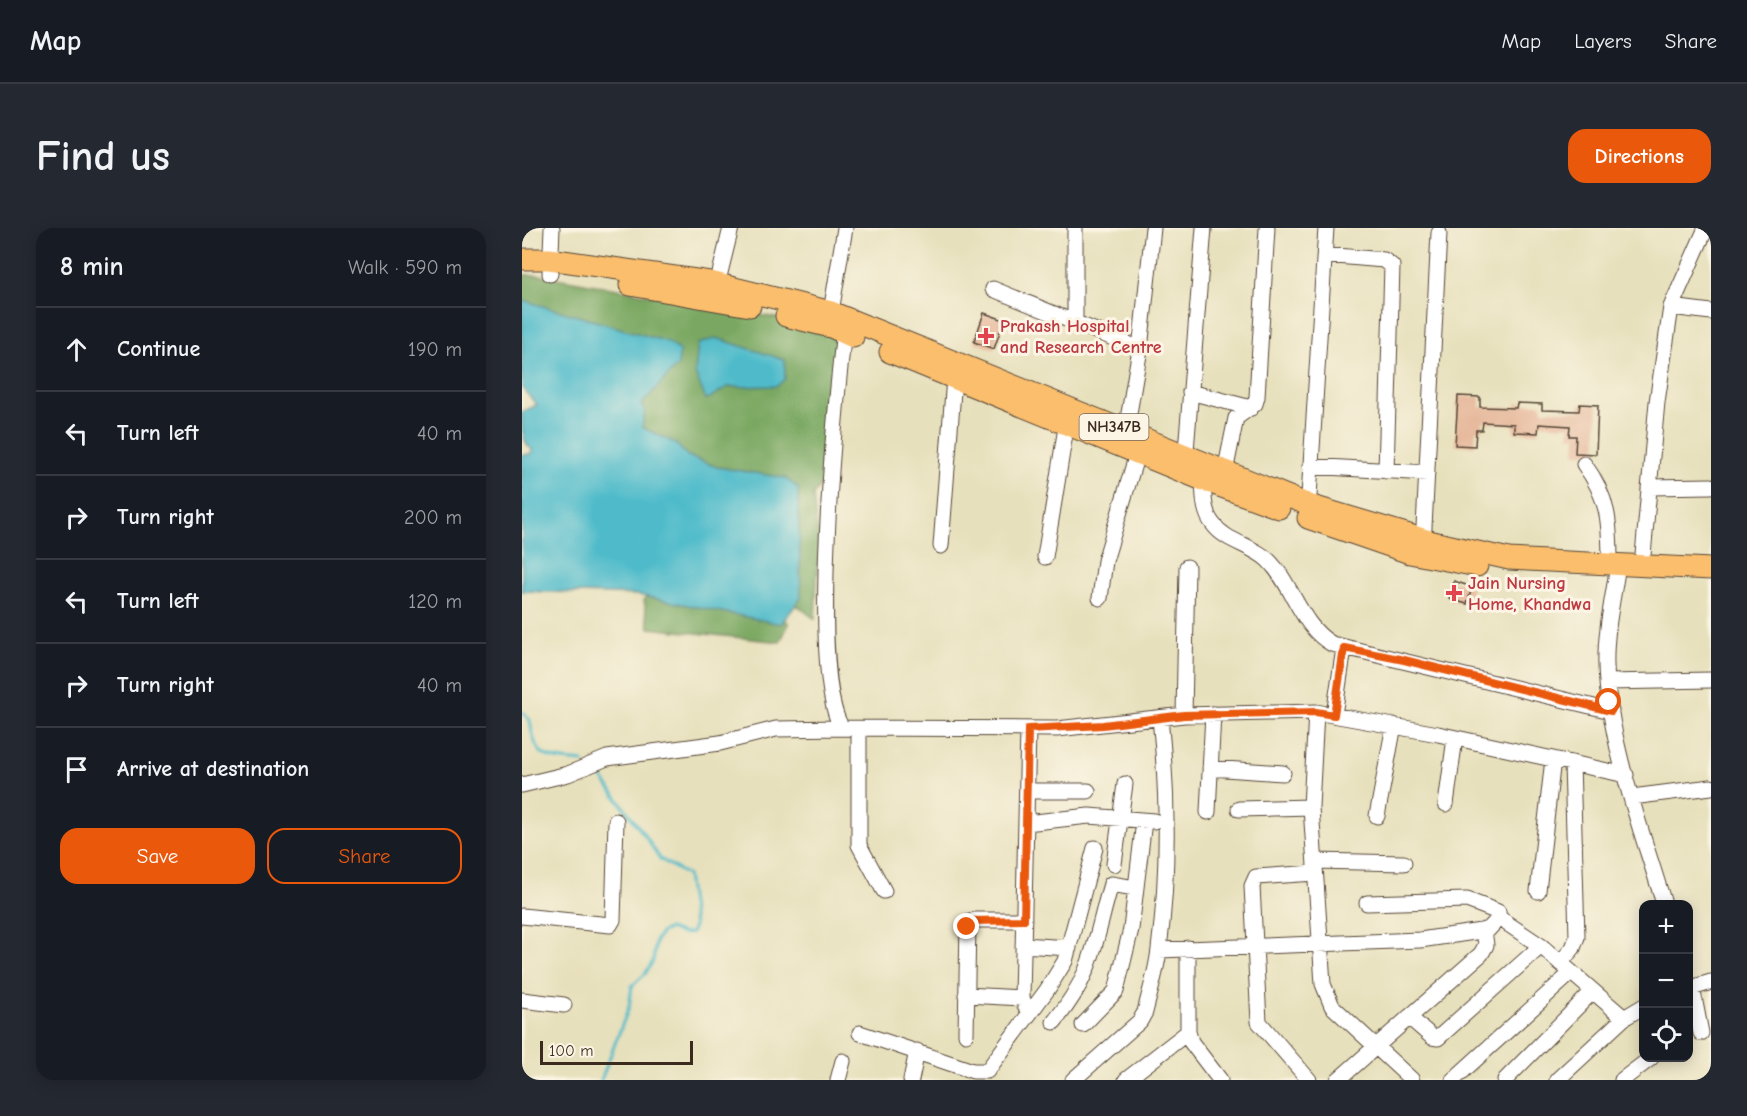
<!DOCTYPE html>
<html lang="en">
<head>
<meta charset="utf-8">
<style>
	:root { --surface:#171b24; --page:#242831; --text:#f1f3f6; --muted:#9ea1a6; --line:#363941; --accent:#ea580c }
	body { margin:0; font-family:"Comic Neue",sans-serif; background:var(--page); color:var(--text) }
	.controls { position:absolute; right:18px; bottom:18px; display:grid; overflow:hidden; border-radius:12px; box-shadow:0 3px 15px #0003 }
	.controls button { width:54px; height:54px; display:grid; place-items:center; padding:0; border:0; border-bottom:2px solid var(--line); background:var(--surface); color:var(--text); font:30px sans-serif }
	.scale { position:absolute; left:18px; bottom:15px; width:153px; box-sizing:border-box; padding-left:6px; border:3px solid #3b2a1e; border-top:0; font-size:16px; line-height:21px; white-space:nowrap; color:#3b2a1e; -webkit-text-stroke:4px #fcf5e5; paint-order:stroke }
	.stop { position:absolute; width:18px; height:18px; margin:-14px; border:4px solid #ea580c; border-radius:50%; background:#fff }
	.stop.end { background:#ea580c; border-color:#fff; box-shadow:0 2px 6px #0008 }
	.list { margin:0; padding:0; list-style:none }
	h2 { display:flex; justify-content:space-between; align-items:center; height:78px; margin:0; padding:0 24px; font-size:26px }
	h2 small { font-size:20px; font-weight:400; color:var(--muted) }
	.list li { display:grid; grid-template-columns:39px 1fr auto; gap:18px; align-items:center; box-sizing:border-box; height:84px; padding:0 24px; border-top:2px solid var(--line) }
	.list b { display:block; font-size:22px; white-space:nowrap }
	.list em { font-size:20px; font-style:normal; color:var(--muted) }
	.actions { display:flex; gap:12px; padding:18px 24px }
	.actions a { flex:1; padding:14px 0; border:2px solid var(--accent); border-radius:18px; text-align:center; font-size:21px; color:var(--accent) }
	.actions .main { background:var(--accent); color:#fff }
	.icon { flex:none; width:33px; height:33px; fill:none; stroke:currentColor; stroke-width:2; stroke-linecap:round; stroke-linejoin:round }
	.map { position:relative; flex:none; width:1189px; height:852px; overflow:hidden; border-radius:18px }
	header { display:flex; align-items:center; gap:36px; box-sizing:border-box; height:84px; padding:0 30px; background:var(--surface); border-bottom:2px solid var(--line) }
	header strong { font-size:28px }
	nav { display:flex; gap:33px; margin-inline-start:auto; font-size:21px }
	.intro { display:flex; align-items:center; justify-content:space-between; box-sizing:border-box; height:144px; padding:0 36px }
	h1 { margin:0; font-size:42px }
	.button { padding:15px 27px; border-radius:18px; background:var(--accent); color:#fff; font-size:21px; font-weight:700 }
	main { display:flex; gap:36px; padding:0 36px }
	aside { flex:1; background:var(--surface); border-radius:18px; box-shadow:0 3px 15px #0003 }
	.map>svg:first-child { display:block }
	.forest { fill:#7aa862; stroke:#5a6940; stroke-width:1.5 }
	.water { fill:#4fbbca; stroke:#457274; stroke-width:1.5 }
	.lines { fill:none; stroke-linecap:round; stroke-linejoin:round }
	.stream { stroke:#4fbbca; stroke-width:3 }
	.building { fill:#e3af90 }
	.minor-casing { stroke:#554536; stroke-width:17 }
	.highway-casing { stroke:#554536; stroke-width:23 }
	.minor { stroke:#fff; stroke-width:15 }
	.highway { stroke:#fabe6d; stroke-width:21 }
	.route { stroke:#ea580c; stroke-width:8 }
	.health-dot { fill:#e0444e; stroke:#fcf5e5; stroke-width:2 }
	.labels { text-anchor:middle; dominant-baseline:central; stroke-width:6; stroke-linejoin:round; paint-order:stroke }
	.shield { fill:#fcf5e5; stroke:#75675a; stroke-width:1.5 }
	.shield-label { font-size:16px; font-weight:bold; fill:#3b2a1e }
	.health-label { font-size:18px; font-weight:bold; fill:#be3a42; stroke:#fcf5e5; text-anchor:start }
</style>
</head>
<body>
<header>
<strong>Map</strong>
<nav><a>Map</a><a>Layers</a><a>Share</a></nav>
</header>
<div class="intro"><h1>Find us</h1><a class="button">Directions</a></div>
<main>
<aside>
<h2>8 min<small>Walk · 590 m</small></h2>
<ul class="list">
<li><svg class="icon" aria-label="ahead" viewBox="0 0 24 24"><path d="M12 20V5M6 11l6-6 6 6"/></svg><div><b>Continue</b></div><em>190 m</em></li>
<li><svg class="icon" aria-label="left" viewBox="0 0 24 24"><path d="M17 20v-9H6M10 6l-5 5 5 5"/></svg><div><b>Turn left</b></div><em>40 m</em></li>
<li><svg class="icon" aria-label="right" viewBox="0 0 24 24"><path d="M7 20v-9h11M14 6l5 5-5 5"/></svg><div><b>Turn right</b></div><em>200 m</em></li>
<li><svg class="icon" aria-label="left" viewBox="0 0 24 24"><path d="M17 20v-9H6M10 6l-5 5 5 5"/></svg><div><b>Turn left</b></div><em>120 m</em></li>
<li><svg class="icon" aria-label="right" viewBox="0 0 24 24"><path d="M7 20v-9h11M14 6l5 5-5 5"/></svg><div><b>Turn right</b></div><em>40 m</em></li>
<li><svg class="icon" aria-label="arrive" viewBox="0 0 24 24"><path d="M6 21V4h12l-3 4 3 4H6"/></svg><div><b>Arrive at destination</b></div></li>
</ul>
<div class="actions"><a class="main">Save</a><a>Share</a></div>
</aside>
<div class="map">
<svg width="1189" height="852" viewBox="0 0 1189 852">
	<rect width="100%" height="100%" fill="#fcf5e5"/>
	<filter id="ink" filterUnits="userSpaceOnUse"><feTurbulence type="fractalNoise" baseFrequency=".0167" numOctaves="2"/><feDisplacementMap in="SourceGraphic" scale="12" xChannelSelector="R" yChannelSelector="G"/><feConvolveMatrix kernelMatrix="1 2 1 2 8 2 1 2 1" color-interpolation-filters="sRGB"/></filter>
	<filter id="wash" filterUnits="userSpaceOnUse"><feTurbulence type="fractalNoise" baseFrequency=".008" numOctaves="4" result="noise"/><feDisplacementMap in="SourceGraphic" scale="24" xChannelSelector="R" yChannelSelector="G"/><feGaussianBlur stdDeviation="1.35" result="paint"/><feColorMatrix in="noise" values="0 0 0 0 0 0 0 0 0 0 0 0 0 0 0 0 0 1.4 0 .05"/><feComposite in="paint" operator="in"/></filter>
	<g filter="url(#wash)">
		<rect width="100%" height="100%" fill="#e7e0bc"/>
		<path class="forest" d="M0,47H18L293,97L314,107L311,161L306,179L302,253L291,267L297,314L293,391L276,378L269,366L227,265L114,205L0,72Z
			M132,362L248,376L267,396L258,414L127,400L122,372Z"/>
		<path class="water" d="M0,72L146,114L158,123L156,137L119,177L123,182L120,199L153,215L166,228L195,239L263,250L276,260L279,370L259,396L116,367L0,363V227L8,226L11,222C0,216 0,199 0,184L15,177L0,160Z
			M194,110L263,132V151L255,158L206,159L184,172L173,145L176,116Z"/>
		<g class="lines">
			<path class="stream" d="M0,484L8,492C13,533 24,530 61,534
				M72,539L124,609L138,631L165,647L172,698L169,705L161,706L147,701L140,704L134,712L131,733L123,746L110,758L107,779L79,852"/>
		</g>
		<g id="blocks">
			<path class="building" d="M462,85L482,92L472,121L452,114Z
				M936,168L958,169V179L994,180L995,175L1020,176V182L1057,183L1058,176L1076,177L1074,226L1053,225L1054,208H1047L1048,198L1017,196L1016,205L992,204V196L961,194L960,202H954L953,218L933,217Z
				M932,353L950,359L945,376L927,371Z"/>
		</g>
	</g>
	<g filter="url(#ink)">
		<use href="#blocks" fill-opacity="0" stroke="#554536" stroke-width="1.5"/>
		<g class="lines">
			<g class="minor-casing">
				<path id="minor" d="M553,0V95
					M803,27L862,32L870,38L864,243
					M28,46L30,0
					M471,61L618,121
					M193,65L209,0
					M1149,79L1189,84
					M309,84L323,0
					M323,95C314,167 286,448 320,500L535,501L662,487L794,484L916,506L1104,547
					M668,164L729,180
					M604,203L618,121L631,0
					M663,235L682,0
					M1062,236C1087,270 1088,295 1088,337
					M788,238L905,245
					M703,244L714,190L733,176L735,169L745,0
					M681,252C682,267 681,284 691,296C704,314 730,317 746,332C771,356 778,398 810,416L1089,483
					M1127,259L1189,258
					M786,284L804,0
					M419,318L432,150
					M901,319L917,5
					M523,329L546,187
					M1096,337C1091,370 1083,404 1084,437C1086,513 1120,603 1142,676
					M1120,338L1135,174L1149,79L1184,0
					M578,370L583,333L618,216
					M1085,454L1189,452
					M794,484L789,579L801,756L810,778L890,852
					M662,487L665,339
					M812,487L822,420
					M337,501V617L362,663
					M506,501L500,770L507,786
					M688,540L761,545
					M0,557L46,546L85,530L198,515L254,501L320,500
					M505,563H566
					M1110,569L1189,559
					M924,576L933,510
					M717,581L789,579
					M686,584L691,486
					M855,588L872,497
					M504,595L567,588L632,593
					M793,633L882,635
					M592,636L603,556
					M1016,663L1031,531
					M845,675L945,672L976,684L977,690L1019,718L1102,790
					M0,688L88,697L91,692L94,593
					M501,717L547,720
					M666,720V804L669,814L698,852
					M637,722L898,712L966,702L977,690
					M1038,735L1051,720L1055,709L1050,535
					M1170,759L1179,805
					M1166,761L1189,754
					M444,767L500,770
					M0,772L42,777
					M887,789L910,809L916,810L1019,718
					M532,794C572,746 572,714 589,656L613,660
					M561,797L594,763L609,701L622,593
					M338,805L451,843H465L525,762L543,733L573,620
					M444,806L446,695L453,692H502
					M316,852L321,833
					M389,852L395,823
					M551,852L618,793L623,784C628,763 635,742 637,721C647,644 646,566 638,490
					M604,852L666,804
					M787,852L737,794L730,658L734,649L793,645
					M816,852L959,726L964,717L962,702
					M931,852L1049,745
					M983,852L1071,763
					M1035,852L1102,790L1122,778
					M1100,852L1129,830"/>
			</g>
			<g class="highway-casing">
				<path id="highway" d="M0,31H27L188,54L309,84L787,277L911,314L987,331L1189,341
					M108,57L228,78
					M264,88L309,99L331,109
					M368,124L681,252L757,280
					M786,290L888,325L955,338"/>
			</g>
			<use href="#minor" class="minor"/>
			<use href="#highway" class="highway"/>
		</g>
	</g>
	<g class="lines" filter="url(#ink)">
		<path class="route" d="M445,699L449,693L502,692L506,501L581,497L662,487L794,484L812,487L822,420L882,432L1089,483L1087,474"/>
	</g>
	<g class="health-dot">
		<path d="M461 99h6v6h6v6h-6v6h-6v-6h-6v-6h6z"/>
		<path d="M929 356h6v6h6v6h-6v6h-6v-6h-6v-6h6z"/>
	</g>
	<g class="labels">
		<rect class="shield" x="557.5" y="186" width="69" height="26" rx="4.5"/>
		<g class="shield-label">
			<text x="592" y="199">NH347B</text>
		</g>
		<g class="health-label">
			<text x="478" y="98">Prakash Hospital<tspan x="478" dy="21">and Research Centre</tspan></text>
			<text x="946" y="355">Jain Nursing<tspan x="946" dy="21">Home, Khandwa</tspan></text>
		</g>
	</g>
</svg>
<div class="controls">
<button>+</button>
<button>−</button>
<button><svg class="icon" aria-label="locate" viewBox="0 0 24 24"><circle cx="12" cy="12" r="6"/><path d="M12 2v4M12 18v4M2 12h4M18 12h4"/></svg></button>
</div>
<div class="scale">100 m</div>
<div class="stop" style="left:1087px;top:474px"></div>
<div class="stop end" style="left:445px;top:699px"></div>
</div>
</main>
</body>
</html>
